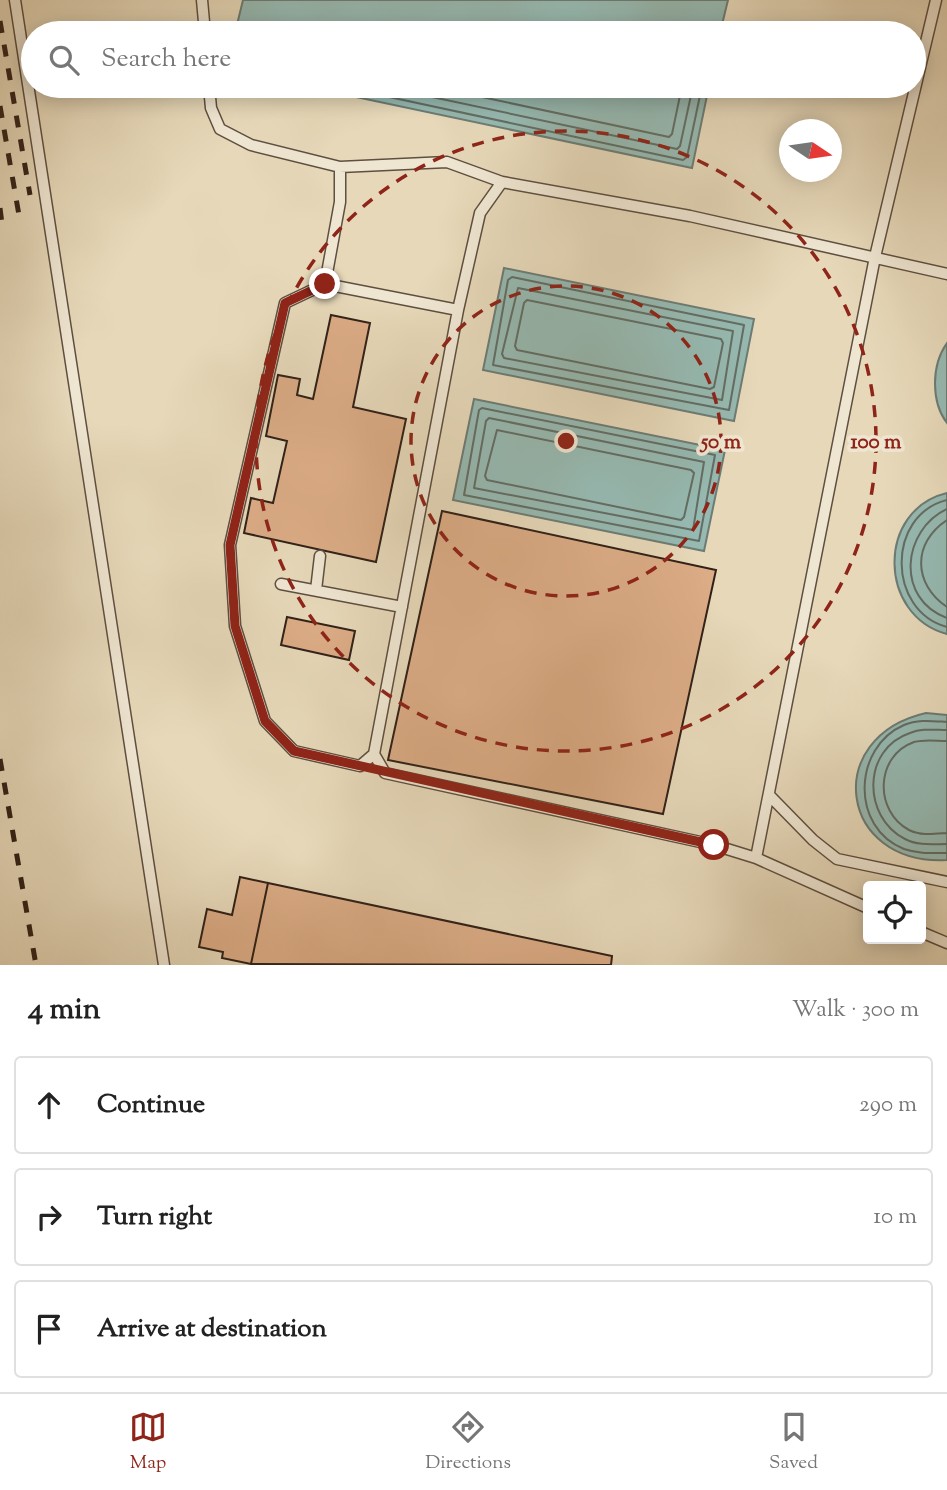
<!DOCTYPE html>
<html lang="en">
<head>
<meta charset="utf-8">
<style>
	:root { --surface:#fff; --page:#f6f6f6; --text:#222; --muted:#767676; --line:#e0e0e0; --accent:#8f2418 }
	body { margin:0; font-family:"Sorts Mill Goudy",serif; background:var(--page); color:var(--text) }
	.controls { position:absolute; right:21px; bottom:21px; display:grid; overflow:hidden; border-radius:7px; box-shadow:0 4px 18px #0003 }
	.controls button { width:63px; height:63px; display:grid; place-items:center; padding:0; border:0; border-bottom:2px solid var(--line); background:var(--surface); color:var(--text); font:35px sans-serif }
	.compass { position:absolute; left:779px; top:119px; width:63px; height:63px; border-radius:50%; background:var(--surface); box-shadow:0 4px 18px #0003; rotate:103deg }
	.stop { position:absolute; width:21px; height:21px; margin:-16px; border:5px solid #8f2418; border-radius:50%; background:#fff }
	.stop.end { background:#8f2418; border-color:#fff; box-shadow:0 2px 7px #0008 }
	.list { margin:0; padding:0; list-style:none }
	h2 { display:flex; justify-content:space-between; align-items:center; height:91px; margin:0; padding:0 28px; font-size:30px }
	h2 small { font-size:23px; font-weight:400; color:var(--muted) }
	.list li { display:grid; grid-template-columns:46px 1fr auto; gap:21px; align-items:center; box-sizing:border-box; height:98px; margin:0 14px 14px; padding:0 14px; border:2px solid var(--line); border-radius:7px }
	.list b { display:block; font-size:26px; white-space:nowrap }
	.list em { font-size:23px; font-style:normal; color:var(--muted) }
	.icon { flex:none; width:38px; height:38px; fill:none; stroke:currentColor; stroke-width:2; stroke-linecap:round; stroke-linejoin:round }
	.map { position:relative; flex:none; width:947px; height:965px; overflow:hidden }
	.search { position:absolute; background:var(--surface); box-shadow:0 4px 18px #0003; left:21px; right:21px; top:21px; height:77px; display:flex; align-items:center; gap:18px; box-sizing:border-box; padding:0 24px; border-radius:38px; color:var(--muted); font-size:26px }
	.sheet { height:427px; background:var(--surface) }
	nav { display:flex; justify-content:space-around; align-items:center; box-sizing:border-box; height:98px; border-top:2px solid var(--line); background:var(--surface); font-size:19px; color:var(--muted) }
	nav a { display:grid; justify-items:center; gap:4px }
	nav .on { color:var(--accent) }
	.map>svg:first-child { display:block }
	.water { fill:#96b9b1; stroke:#6d7c74; stroke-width:2 }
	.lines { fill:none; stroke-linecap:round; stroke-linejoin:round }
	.shore { stroke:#636d64; stroke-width:2 }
	.building { fill:#dbac86; stroke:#302118; stroke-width:2 }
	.lane-casing { stroke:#5e4f40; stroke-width:13 }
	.lane { stroke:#efe6d2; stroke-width:10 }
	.rail { stroke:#302118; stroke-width:5; stroke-dasharray:12 12; stroke-linecap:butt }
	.route { stroke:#8f2418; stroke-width:9 }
	.ring { fill:none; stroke:#8f2418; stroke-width:3.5; stroke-dasharray:12 9 }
	.centre { fill:#8f2418; stroke:#efe6d2; stroke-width:3.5 }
	.ring-label { font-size:21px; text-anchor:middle; font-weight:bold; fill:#8f2418; stroke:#efe6d2; stroke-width:7; stroke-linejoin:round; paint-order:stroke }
</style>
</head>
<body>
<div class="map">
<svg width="947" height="965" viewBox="0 0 947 965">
	<rect width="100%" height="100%" fill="#e6d8b9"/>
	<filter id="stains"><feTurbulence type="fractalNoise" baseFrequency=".00286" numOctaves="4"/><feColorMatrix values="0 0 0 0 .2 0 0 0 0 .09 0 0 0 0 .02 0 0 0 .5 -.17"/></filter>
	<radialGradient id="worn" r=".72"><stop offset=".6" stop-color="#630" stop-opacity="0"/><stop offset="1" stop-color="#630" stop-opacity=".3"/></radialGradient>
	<path class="water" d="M243,0H728L720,33H235Z
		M304,86H709L692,168Z
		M504,268L754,319L734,421L483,370Z
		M947,343V423C931,402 931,365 947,343Z
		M474,399L725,450L704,551L453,500Z
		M947,493V634C878,616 876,510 947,493Z
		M926,713L947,715V860C839,866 821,737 926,713Z"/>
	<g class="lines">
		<path class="shore" d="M338,86L683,160L687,157L702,86
			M380,86L677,149L680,146L693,86
			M430,86L669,137L672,134L682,86
			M512,277L744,325L729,410L493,365L508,280Z
			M518,288L733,331L722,400L504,358L502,354Z
			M527,300L721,339L723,343L714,387L710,389L517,350L515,346L524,303Z
			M482,408L715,455L699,541L464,495L479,410Z
			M489,418L704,462L693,530L474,488L486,421Z
			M497,430L691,470L694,473L684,517L681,520L487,480L485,476Z
			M947,500C886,515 887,611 947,627
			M947,509C902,530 895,599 947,618
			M947,520C912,543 913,584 947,607
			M947,722C932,721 918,719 904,725C853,747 850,828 904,849C919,854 932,853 947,853
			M947,730C934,730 922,728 910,733C862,749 862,817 905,839C918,846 933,844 947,844
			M947,741C936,741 925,739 914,742C875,756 874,811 909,830C921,836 934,834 947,833"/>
	</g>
	<path class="building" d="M331,315L370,323L353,407L406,419L376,562L244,533L251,498L273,503L287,441L266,436L278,375L300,379L297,395L313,399Z
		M442,511L716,570L663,814L388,760Z
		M287,617L355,631L349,660L281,645Z
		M240,877L268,883L251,964L222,958L223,952L199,947L207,909L232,915Z
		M268,883L612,956L611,965L251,964Z"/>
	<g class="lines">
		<g class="lane-casing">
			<path id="lane" d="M15,0L164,965
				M202,0L205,33
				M209,86L211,108L220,129L251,145L340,167L447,162L502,182
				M325,284L340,202V167
				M281,584L402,607
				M316,590L320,556
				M374,754L360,766L294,751L265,721L235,626L230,545L285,303L325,284L458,310
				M769,795L813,840L837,859L947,882
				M756,858L714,845L385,773L374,754L458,310L480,213L502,182L690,216L947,274
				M868,908L756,858L875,257L936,0
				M921,932L947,943"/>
		</g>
		<use href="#lane" class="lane"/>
		<path class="rail" d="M0,21L30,195
			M0,106L20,221
			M0,208L2,224
			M0,759L36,965"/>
	</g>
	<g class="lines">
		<path class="route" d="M325,284L285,303L230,545L235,626L265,721L294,751L714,845"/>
	</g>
	<g class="ring">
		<circle cx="566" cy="441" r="155"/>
		<circle cx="566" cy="441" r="310"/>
	</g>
	<circle cx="566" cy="441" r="10" class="centre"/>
	<g class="ring-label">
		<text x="721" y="448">50 m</text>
		<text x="876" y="448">100 m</text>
	</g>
	<rect width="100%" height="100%" filter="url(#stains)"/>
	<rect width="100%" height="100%" fill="url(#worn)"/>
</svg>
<div class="controls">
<button><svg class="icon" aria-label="locate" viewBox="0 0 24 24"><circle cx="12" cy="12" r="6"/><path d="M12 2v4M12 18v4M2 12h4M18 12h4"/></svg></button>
</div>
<svg class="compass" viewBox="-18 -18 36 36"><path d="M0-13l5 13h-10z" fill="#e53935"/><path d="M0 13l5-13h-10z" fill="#767676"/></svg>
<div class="stop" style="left:714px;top:845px"></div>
<div class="stop end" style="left:325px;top:284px"></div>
<div class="search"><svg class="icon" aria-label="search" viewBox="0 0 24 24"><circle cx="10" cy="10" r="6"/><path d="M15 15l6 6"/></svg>Search here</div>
</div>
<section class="sheet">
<h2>4 min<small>Walk · 300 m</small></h2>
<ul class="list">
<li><svg class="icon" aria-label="ahead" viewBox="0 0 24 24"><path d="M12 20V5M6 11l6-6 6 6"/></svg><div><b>Continue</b></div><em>290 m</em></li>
<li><svg class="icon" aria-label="right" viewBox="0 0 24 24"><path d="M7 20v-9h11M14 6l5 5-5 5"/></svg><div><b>Turn right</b></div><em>10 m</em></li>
<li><svg class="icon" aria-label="arrive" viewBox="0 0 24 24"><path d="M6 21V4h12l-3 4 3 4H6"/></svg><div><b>Arrive at destination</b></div></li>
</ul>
</section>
<nav>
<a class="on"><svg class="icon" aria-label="map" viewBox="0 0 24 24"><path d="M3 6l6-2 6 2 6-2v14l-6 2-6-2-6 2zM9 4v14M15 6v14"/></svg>Map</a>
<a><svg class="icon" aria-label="directions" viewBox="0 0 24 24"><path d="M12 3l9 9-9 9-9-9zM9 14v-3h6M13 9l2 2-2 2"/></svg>Directions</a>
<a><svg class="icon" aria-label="saved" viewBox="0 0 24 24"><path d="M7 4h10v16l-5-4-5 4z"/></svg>Saved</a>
</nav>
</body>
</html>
